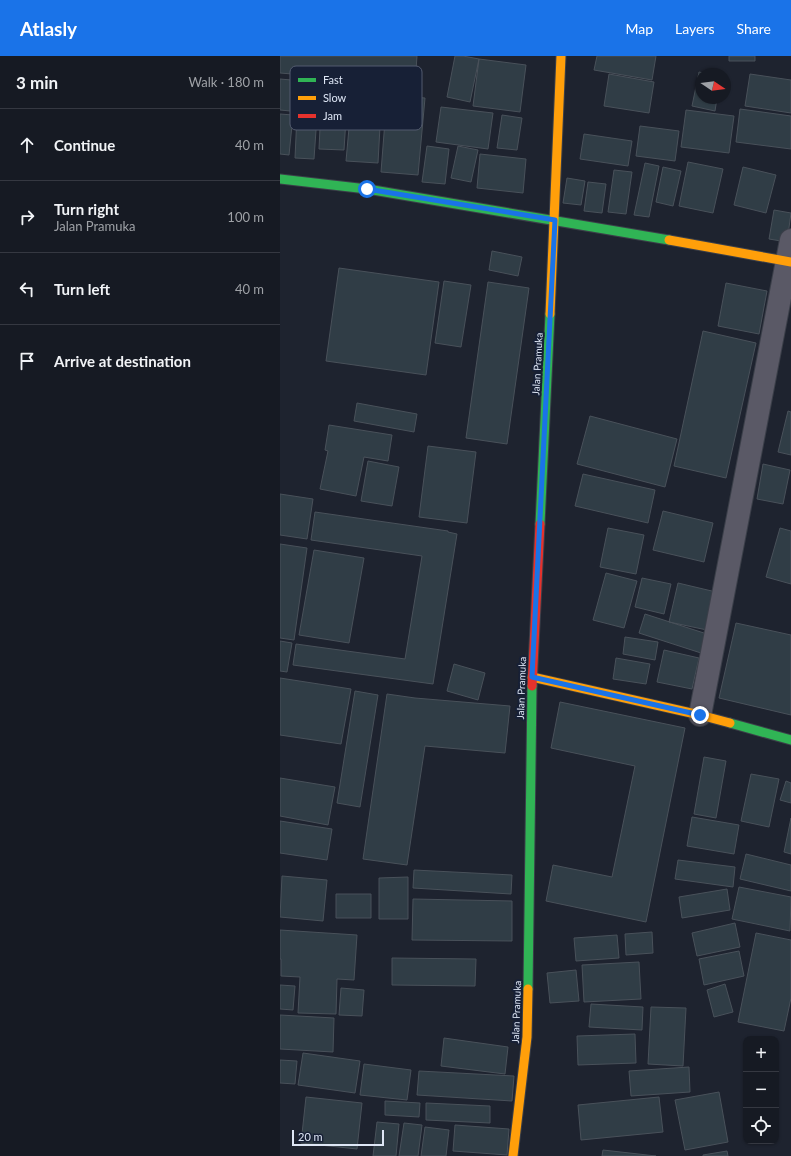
<!DOCTYPE html>
<html lang="en">
<head>
<meta charset="utf-8">
<style>
	:root { --surface:#161a23; --page:#1f232b; --text:#f1f3f6; --muted:#9ea1a6; --line:#353841; --accent:#1a73e8 }
	body { margin:0; font-family:Lato,sans-serif; background:var(--page); color:var(--text) }
	.controls { position:absolute; right:12px; bottom:12px; display:grid; overflow:hidden; border-radius:8px; box-shadow:0 1px 3px #0004 }
	.controls button { width:36px; height:36px; display:grid; place-items:center; padding:0; border:0; border-bottom:1px solid var(--line); background:var(--surface); color:var(--text); font:20px sans-serif }
	.compass { position:absolute; left:415px; top:12px; width:36px; height:36px; border-radius:50%; background:var(--surface); box-shadow:0 1px 3px #0004; rotate:103deg }
	.scale { position:absolute; left:12px; bottom:10px; width:92px; box-sizing:border-box; padding-left:4px; border:2px solid #dee6f5; border-top:0; font-size:11px; line-height:14px; white-space:nowrap; color:#dee6f5; -webkit-text-stroke:3px #172036; paint-order:stroke }
	.stop { position:absolute; width:12px; height:12px; margin:-9px; border:3px solid #1a73e8; border-radius:50%; background:#fff }
	.stop.end { background:#1a73e8; border-color:#fff; box-shadow:0 1px 4px #0008 }
	.list { margin:0; padding:0; list-style:none }
	h2 { display:flex; justify-content:space-between; align-items:center; height:52px; margin:0; padding:0 16px; font-size:17px }
	h2 small { font-size:13px; font-weight:400; color:var(--muted) }
	.list li { display:grid; grid-template-columns:26px 1fr auto; gap:12px; align-items:center; box-sizing:border-box; height:72px; padding:0 16px; border-top:1px solid var(--line) }
	.list b { display:block; font-size:15px; white-space:nowrap }
	.list p { margin:0; font-size:13px; white-space:nowrap; color:var(--muted) }
	.list em { font-size:13px; font-style:normal; color:var(--muted) }
	.icon { flex:none; width:22px; height:22px; fill:none; stroke:currentColor; stroke-width:2; stroke-linecap:round; stroke-linejoin:round }
	.map { position:relative; flex:none; width:511px; height:1100px; overflow:hidden }
	header { display:flex; align-items:center; gap:24px; box-sizing:border-box; height:56px; padding:0 20px; background:var(--accent); color:#fff }
	header strong { font-size:19px }
	nav { display:flex; gap:22px; margin-inline-start:auto; font-size:14px }
	main { display:flex }
	aside { flex:1; background:var(--surface) }
	.map>svg:first-child { display:block }
	.building { fill:#303d46; stroke:#49515a }
	.lines { fill:none; stroke-linecap:round; stroke-linejoin:round }
	.street-casing { stroke:#3b3f49; stroke-width:24 }
	.fast-casing { stroke:#3b3f49; stroke-width:11 }
	.slow-casing { stroke:#3b3f49; stroke-width:11 }
	.jam-casing { stroke:#3b3f49; stroke-width:11 }
	.street { stroke:#5a5966; stroke-width:22 }
	.fast { stroke:#30b455; stroke-width:9 }
	.slow { stroke:#ff9f0a; stroke-width:9 }
	.jam { stroke:#e5322d; stroke-width:9 }
	.route { stroke:#1a73e8; stroke-width:5 }
	.labels { text-anchor:middle; dominant-baseline:central; stroke-width:4; stroke-linejoin:round; paint-order:stroke }
	.street-label { font-size:10px; fill:#dee6f5; stroke:#172036 }
	.key { fill:#172036; stroke:#535b6f; stroke-width:1 }
	.key-label { font-size:11px; fill:#dee6f5 }
</style>
</head>
<body>
<header>
<strong>Atlasly</strong>
<nav><a>Map</a><a>Layers</a><a>Share</a></nav>
</header>
<main>
<aside>
<h2>3 min<small>Walk · 180 m</small></h2>
<ul class="list">
<li><svg class="icon" aria-label="ahead" viewBox="0 0 24 24"><path d="M12 20V5M6 11l6-6 6 6"/></svg><div><b>Continue</b></div><em>40 m</em></li>
<li><svg class="icon" aria-label="right" viewBox="0 0 24 24"><path d="M7 20v-9h11M14 6l5 5-5 5"/></svg><div><b>Turn right</b><p>Jalan Pramuka</p></div><em>100 m</em></li>
<li><svg class="icon" aria-label="left" viewBox="0 0 24 24"><path d="M17 20v-9H6M10 6l-5 5 5 5"/></svg><div><b>Turn left</b></div><em>40 m</em></li>
<li><svg class="icon" aria-label="arrive" viewBox="0 0 24 24"><path d="M6 21V4h12l-3 4 3 4H6"/></svg><div><b>Arrive at destination</b></div></li>
</ul>
</aside>
<div class="map">
<svg width="511" height="1100" viewBox="0 0 511 1100">
	<rect width="100%" height="100%" fill="#1e232f"/>
	<path class="building" d="M0,0H137L135,28L0,17Z
		M175,0H183L199,3L190,46L167,41Z
		M317,0H376L372,24L314,14Z
		M449,0H475V5H449Z
		M199,3L246,9L240,56L193,50Z
		M419,16L428,18H421V42H437L435,55L412,50Z
		M329,18L374,26L369,57L324,50Z
		M470,18L511,24V57L465,50Z
		M0,23L34,26L31,57L0,54Z
		M42,30L68,31L64,94L39,93Z
		M107,39L145,42L138,119L101,116Z
		M71,50L101,52L98,107L66,105Z
		M161,51L213,57L208,93L156,86Z
		M460,53L511,60V93L456,86Z
		M406,54L454,60L449,97L401,91Z
		M0,58L13,59L9,99L0,98Z
		M17,59L37,60L34,103L15,102Z
		M222,59L242,62L237,94L217,92Z
		M360,70L399,75L395,105L356,100Z
		M304,78L352,85L348,110L300,103Z
		M147,90L169,93L165,128L142,126Z
		M178,90L198,94L191,126L171,122Z
		M200,98L246,103L243,137L197,132Z
		M408,106L443,113L433,157L399,150Z
		M365,107L379,110L369,161L354,159Z
		M383,111L401,115L393,150L376,146Z
		M463,111L496,119L486,157L454,149Z
		M334,114L352,116L346,158L328,156Z
		M287,122L305,125L301,149L283,147Z
		M308,126L326,128L322,157L304,155Z
		M494,154L511,157L507,186L489,183Z
		M212,195L242,201L238,220L209,214Z
		M59,212L159,226L146,319L46,305Z
		M164,225L191,229L181,291L155,287Z
		M208,226L249,232L227,388L186,382Z
		M446,227L487,235L479,278L438,270Z
		M423,275L476,287L446,422L394,410Z
		M77,347L137,358L134,376L74,365Z
		M508,355L511,356V399L498,396Z
		M310,360L397,383L385,431L297,408Z
		M49,369L112,379L108,405L84,401L76,440L40,433L48,395L45,394Z
		M148,390L196,396L187,467L139,461Z
		M88,405L119,411L112,450L81,445Z
		M483,408L510,414L503,448L477,443Z
		M303,418L375,434L368,467L295,450Z
		M0,438L33,443L27,483L0,479Z
		M383,455L433,467L424,506L373,494Z
		M35,456L168,475V476L177,478L153,628L13,609L16,588L125,603L142,500L31,484Z
		M328,472L364,479L356,518L320,511Z
		M500,472L511,475V528L486,521Z
		M0,488L27,492L14,584L0,582Z
		M34,494L84,502L69,587L19,579Z
		M326,517L357,525L344,572L313,564Z
		M362,522L391,528L384,558L355,551Z
		M398,527L436,536L427,574L389,566Z
		M365,558L427,578L421,597L359,577Z
		M456,567L511,579V659L439,642Z
		M345,581L378,586L375,604L343,598Z
		M0,585L12,587L7,616L0,615Z
		M384,594L419,602L412,633L377,626Z
		M336,602L370,608L366,628L333,623Z
		M174,608L205,617L198,644L167,635Z
		M0,622L71,633L61,688L0,679Z
		M75,635L98,639L80,751L57,747Z
		M107,638L135,642L230,650L225,697L145,690L127,809L83,803Z
		M280,646L405,672L366,866L266,845L273,809L332,821L355,710L271,692Z
		M424,701L446,705L436,762L414,758Z
		M471,718L499,723L489,771L461,765Z
		M0,722L55,731L48,769L0,760Z
		M506,725L511,727V747L500,744Z
		M412,761L459,769L454,798L407,790Z
		M511,762V798L504,796Z
		M0,765L52,773L47,804L0,797Z
		M466,798L511,809V835L460,823Z
		M398,804L455,811L453,831L395,823Z
		M134,814L232,819L231,838L133,832Z
		M2,820L47,824L43,865L0,861Z
		M128,821V863H99V822Z
		M459,831L511,841L510,875L452,863Z
		M447,833L450,854L402,862L399,841Z
		M56,838H91V862H56Z
		M133,843L232,845V885L132,884Z
		M455,867L460,891L417,900L412,877Z
		M0,874L77,879L74,924L57,923L56,958L18,957L20,921L1,920V903H0Z
		M372,876L373,897L346,899L345,878Z
		M476,877L511,884V942L504,975L458,966Z
		M337,879L339,902L296,905L294,882Z
		M459,895L464,920L424,929L419,903Z
		M112,902L196,903L195,930L112,929Z
		M359,906L361,943L304,946L302,909Z
		M296,914L299,945L270,947L267,917Z
		M445,928L453,956L434,961L427,934Z
		M0,929L15,930L13,954L0,953Z
		M61,932L84,934L82,960L59,959Z
		M311,948L363,951L362,974L309,971Z
		M371,951L406,952L403,1010L368,1008Z
		M0,959L54,962L53,996L0,993Z
		M355,978L356,1007L298,1009L297,980Z
		M164,982L228,991L225,1018L161,1010Z
		M23,997L80,1005L75,1037L18,1029Z
		M0,1004L17,1005L15,1028L0,1027Z
		M84,1008L131,1014L127,1044L80,1039Z
		M409,1011L410,1036L351,1040L349,1015Z
		M139,1015L234,1020L232,1045L137,1039Z
		M439,1036L448,1086L405,1094L395,1044Z
		M26,1041L82,1047L77,1093L21,1087Z
		M379,1041L383,1076L301,1084L298,1049Z
		M105,1045L140,1047L139,1061L105,1059Z
		M146,1047L210,1050V1067L146,1064Z
		M97,1066L119,1068L116,1100H93Z
		M124,1067L142,1069L138,1100H119Z
		M175,1069L229,1073L227,1099L173,1095Z
		M145,1071L169,1074L166,1100H141Z
		M323,1094L376,1100H322Z
		M447,1095L448,1100H423V1099Z"/>
	<g class="lines">
		<g class="street-casing">
			<path id="street" d="M420,659L511,184"/>
		</g>
		<g class="fast-casing">
			<path id="fast" d="M0,123L87,133L389,184
				M260,468L270,258
				M450,667L511,684
				M248,933L252,630"/>
		</g>
		<g class="slow-casing">
			<path id="slow" d="M389,184L511,206
				M270,258L281,0
				M252,621L420,659L450,667
				M233,1100L247,981L248,933"/>
		</g>
		<g class="jam-casing">
			<path id="jam" d="M252,630L260,468"/>
		</g>
		<use href="#street" class="street"/>
		<use href="#fast" class="fast"/>
		<use href="#slow" class="slow"/>
		<use href="#jam" class="jam"/>
	</g>
	<g class="lines">
		<path class="route" d="M87,133L275,164L252,621L420,659"/>
	</g>
	<g class="labels">
		<g class="street-label">
			<text transform="translate(257 308) rotate(-87)">Jalan Pramuka</text>
			<text transform="translate(241 632) rotate(-88)">Jalan Pramuka</text>
			<text transform="translate(236 956) rotate(-88)">Jalan Pramuka</text>
		</g>
	</g>
	<rect x="10" y="10" width="132" height="64" rx="6" class="key"/>
	<rect x="18" y="22" width="18" height="4" fill="#30b455"/>
	<rect x="18" y="40" width="18" height="4" fill="#ff9f0a"/>
	<rect x="18" y="58" width="18" height="4" fill="#e5322d"/>
	<g class="key-label">
		<text x="43" y="28">Fast</text>
		<text x="43" y="46">Slow</text>
		<text x="43" y="64">Jam</text>
	</g>
</svg>
<div class="controls">
<button>+</button>
<button>−</button>
<button><svg class="icon" aria-label="locate" viewBox="0 0 24 24"><circle cx="12" cy="12" r="6"/><path d="M12 2v4M12 18v4M2 12h4M18 12h4"/></svg></button>
</div>
<svg class="compass" viewBox="-18 -18 36 36"><path d="M0-13l5 13h-10z" fill="#e53935"/><path d="M0 13l5-13h-10z" fill="#9ea1a6"/></svg>
<div class="scale">20 m</div>
<div class="stop" style="left:87px;top:133px"></div>
<div class="stop end" style="left:420px;top:659px"></div>
</div>
</main>
</body>
</html>
